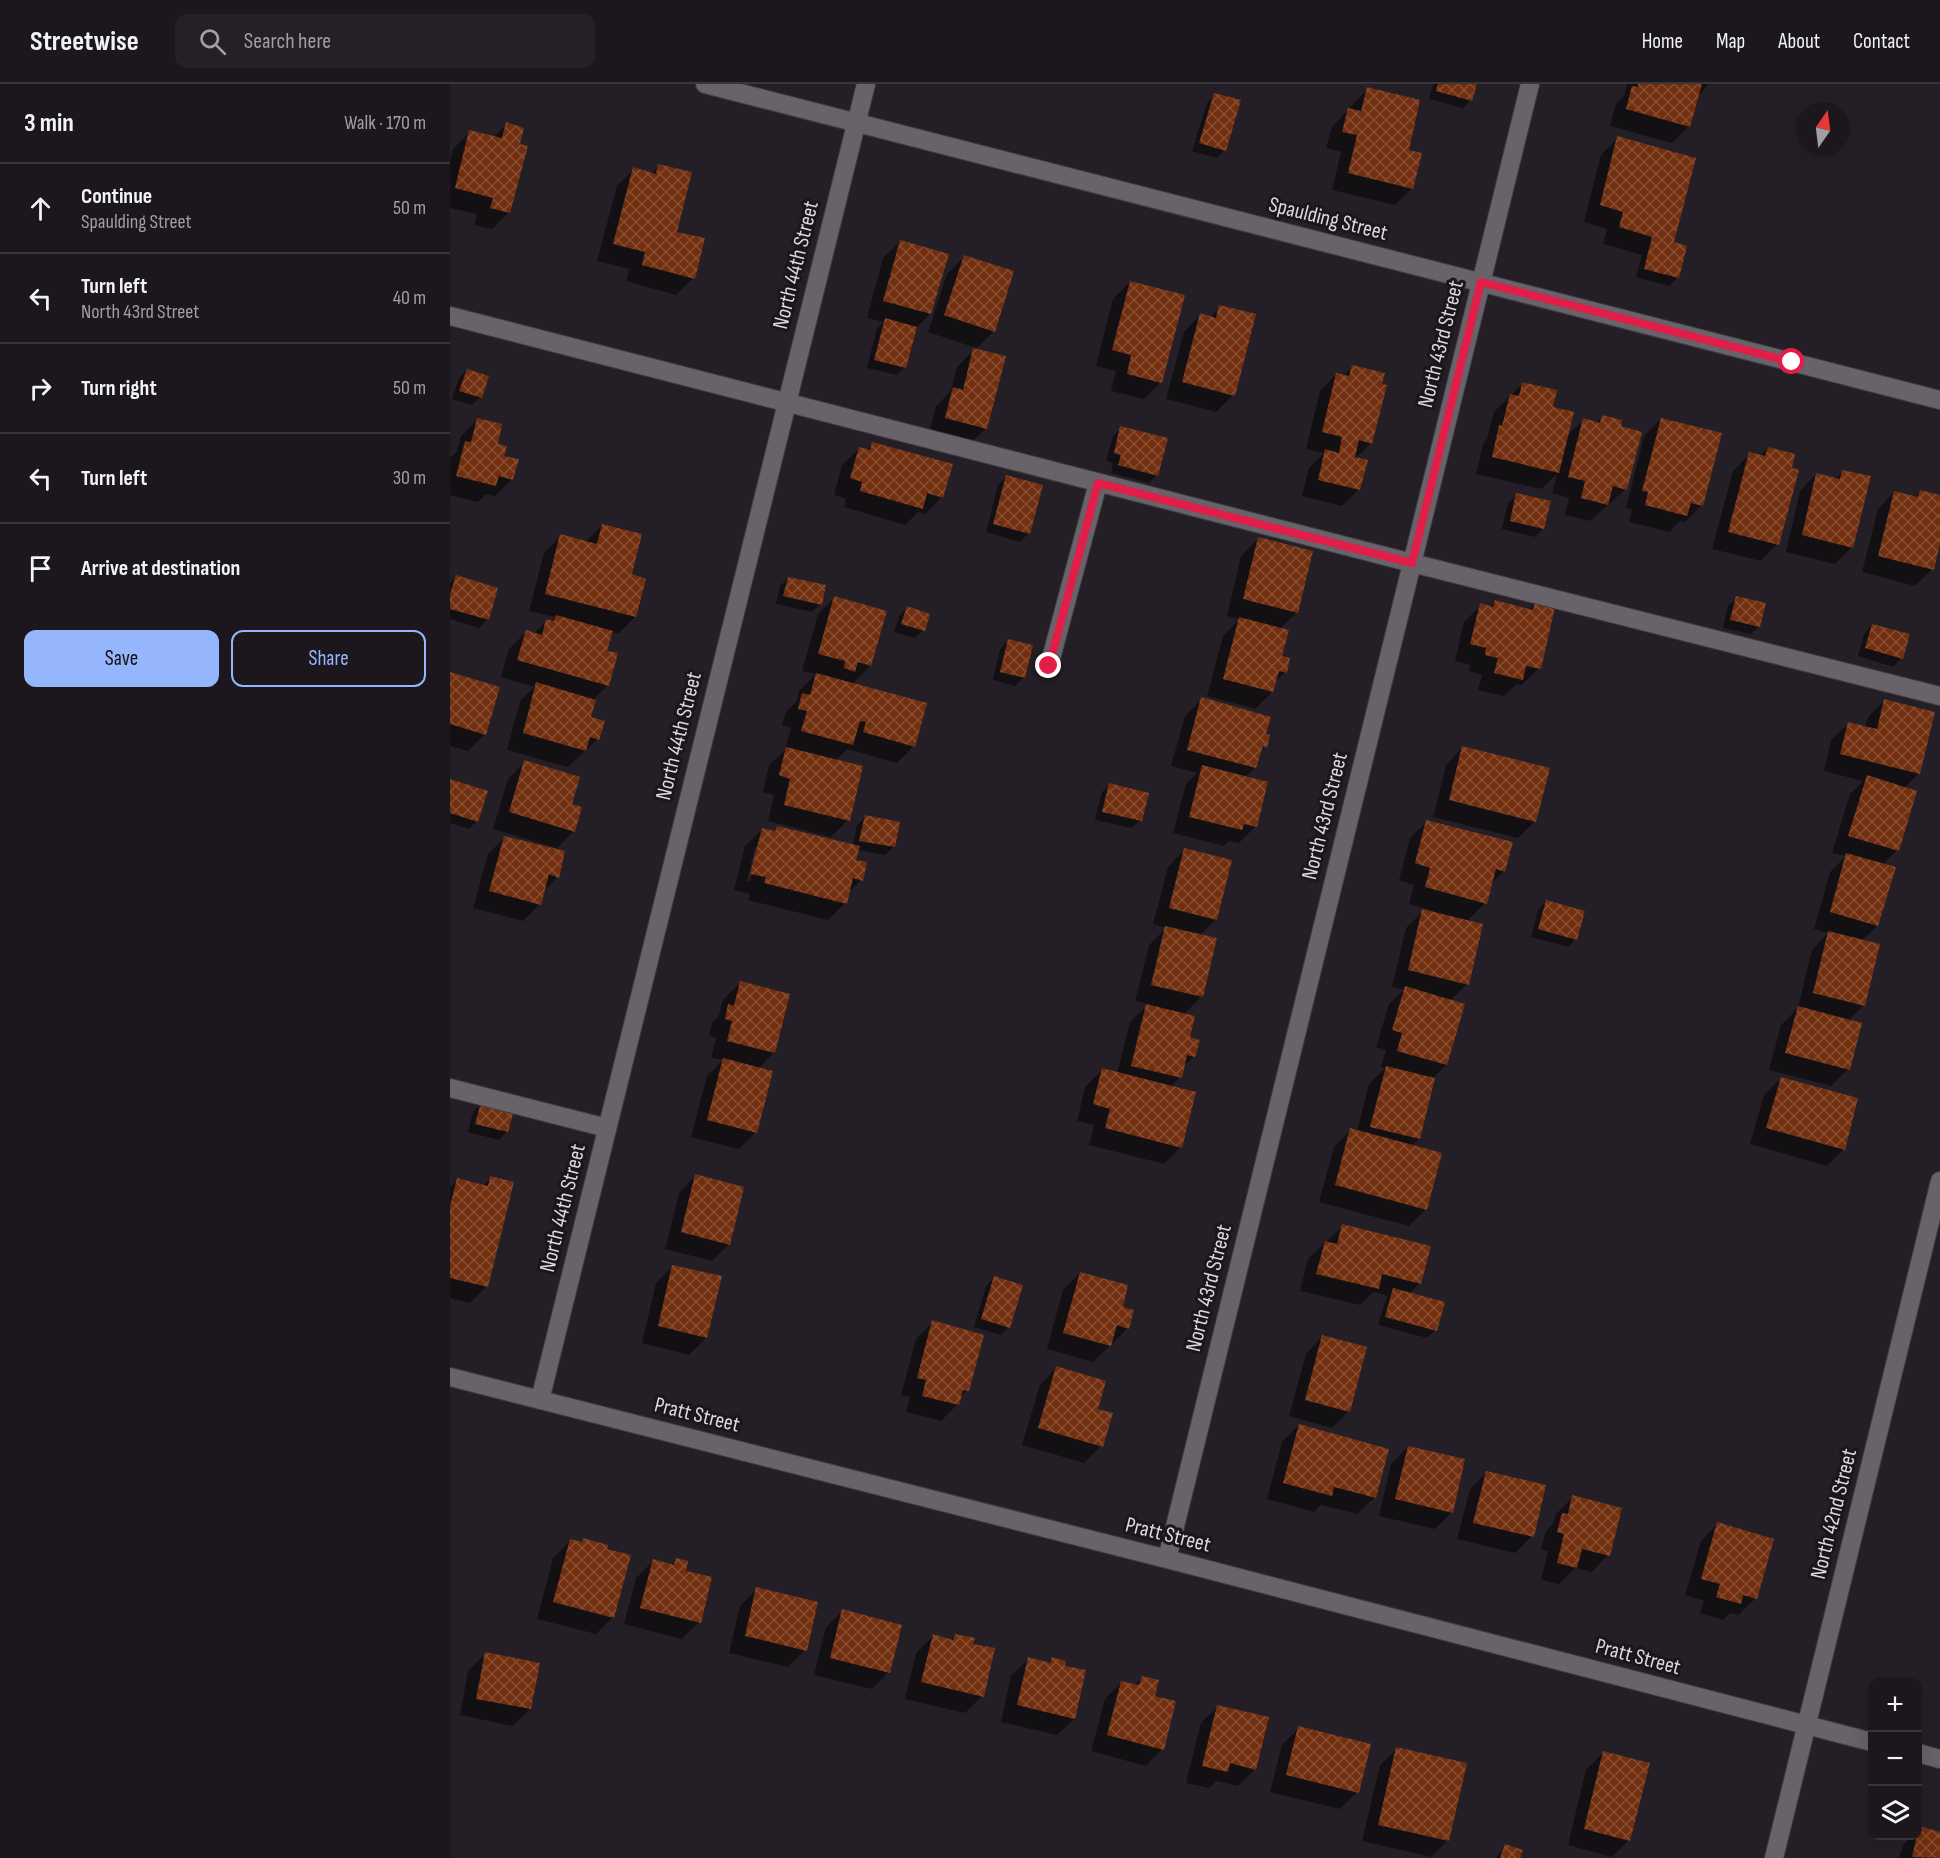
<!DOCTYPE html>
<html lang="en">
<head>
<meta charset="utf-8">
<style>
	:root { --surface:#1b171c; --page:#242025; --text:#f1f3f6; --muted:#a09fa3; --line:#39363b; --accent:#95b6fd }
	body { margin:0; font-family:"Sofia Sans Condensed",sans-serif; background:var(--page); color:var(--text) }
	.controls { position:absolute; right:18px; bottom:18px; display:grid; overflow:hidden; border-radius:12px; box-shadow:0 6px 24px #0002 }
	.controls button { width:54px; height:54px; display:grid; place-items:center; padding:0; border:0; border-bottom:2px solid var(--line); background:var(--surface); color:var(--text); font:30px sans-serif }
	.compass { position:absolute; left:1346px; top:18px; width:54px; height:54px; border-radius:50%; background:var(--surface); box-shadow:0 6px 24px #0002; rotate:14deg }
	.stop { position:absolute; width:18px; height:18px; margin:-14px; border:4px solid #e11d48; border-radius:50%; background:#fff }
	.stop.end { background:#e11d48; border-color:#fff; box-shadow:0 2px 6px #0008 }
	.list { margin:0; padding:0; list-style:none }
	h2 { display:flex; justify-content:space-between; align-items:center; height:78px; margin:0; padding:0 24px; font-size:26px }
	h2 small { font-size:20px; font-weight:400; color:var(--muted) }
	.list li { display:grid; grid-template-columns:39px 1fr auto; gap:18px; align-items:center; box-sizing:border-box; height:90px; padding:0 24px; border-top:2px solid var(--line) }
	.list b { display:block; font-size:22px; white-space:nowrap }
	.list p { margin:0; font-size:20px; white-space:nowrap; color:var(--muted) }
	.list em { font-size:20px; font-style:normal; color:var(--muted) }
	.actions { display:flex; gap:12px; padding:18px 24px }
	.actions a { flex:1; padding:14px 0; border:2px solid var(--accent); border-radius:12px; text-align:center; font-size:21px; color:var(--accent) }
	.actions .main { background:var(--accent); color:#111 }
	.icon { flex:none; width:33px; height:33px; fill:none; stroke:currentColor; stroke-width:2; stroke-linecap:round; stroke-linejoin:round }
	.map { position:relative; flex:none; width:1490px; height:1774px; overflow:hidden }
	header { display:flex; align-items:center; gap:36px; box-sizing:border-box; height:84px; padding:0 30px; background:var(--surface); border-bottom:2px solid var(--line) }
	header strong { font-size:28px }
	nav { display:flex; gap:33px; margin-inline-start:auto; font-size:21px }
	.search { width:420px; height:54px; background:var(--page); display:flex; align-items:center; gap:15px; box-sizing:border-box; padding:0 21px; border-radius:12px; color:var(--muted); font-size:22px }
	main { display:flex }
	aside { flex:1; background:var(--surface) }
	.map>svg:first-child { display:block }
	.shadow { fill:#0007; fill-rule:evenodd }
	.building { fill:url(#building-cross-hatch) }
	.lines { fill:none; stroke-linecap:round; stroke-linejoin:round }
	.minor-casing { stroke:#3f3b40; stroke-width:20 }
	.minor { stroke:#686269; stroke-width:18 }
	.route { stroke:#e11d48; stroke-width:8 }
	.labels { text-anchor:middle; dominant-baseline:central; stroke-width:6; stroke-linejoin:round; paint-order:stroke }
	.street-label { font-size:22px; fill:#dcd9dd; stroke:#1b161c }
</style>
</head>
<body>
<header>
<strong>Streetwise</strong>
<div class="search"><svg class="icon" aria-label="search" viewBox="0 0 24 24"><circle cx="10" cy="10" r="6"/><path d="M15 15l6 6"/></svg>Search here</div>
<nav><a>Home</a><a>Map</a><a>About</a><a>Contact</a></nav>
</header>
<main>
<aside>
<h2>3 min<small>Walk · 170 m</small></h2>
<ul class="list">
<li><svg class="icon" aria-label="ahead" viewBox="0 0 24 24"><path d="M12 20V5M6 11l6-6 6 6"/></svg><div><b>Continue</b><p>Spaulding Street</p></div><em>50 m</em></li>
<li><svg class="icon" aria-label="left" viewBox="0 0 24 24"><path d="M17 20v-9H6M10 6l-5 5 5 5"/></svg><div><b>Turn left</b><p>North 43rd Street</p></div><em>40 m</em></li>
<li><svg class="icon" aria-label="right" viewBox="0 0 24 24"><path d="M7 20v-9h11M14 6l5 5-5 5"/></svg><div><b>Turn right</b></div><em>50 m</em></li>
<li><svg class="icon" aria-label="left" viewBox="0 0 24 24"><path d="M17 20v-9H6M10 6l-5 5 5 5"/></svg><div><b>Turn left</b></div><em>30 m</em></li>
<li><svg class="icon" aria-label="arrive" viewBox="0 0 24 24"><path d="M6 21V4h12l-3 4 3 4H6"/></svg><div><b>Arrive at destination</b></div></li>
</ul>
<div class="actions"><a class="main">Save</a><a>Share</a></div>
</aside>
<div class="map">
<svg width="1490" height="1774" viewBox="0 0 1490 1774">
	<defs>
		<pattern id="building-cross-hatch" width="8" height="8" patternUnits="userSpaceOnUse" patternTransform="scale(1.5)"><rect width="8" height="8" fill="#722f0f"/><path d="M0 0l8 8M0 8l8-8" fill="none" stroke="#864d32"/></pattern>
	</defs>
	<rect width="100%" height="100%" fill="#241f26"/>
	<path class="shadow" d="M983,0H1025L1021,16L1013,24L979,15Z
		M1177,0H1259L1247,14L1239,42L1222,59L1160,42L1166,20L1174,12Z
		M917,5L957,67L962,104L945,121L882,106L891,68L876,64L882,43Z
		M765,11L775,66L767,74L742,67L757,19Z
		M56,40L69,61L59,128L42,145L24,141L27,130L0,124V77L3,65L20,48L43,54Z
		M1168,54L1223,157L1227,194L1219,202L1186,193L1192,171L1153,160L1157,145L1134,138L1151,71Z
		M209,82L225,149L243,194L226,211L176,197L179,185L147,177L167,102L184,85L200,90Z
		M450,158L480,230L465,245L455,283L447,291L417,284L427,244L433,238L417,234L433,174Z
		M514,173L544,247L525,266L536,344L519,361L479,351L486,322L501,307L507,283L526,264L478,248L497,190Z
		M680,198L711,298L694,315L661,307L666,287L646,282L663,215Z
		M770,223L783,311L766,328L716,315L734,248L750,231L759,234Z
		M903,282L921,359L906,374L909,405L892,422L852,412L859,384L874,369L856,365L870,307L886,290L893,292Z
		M17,286L31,313L22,321L2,315L9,294Z
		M1073,299L1102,324L1117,352L1133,336L1146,339L1152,333L1176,405L1140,437L1115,431L1119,414L1102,409L1107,390L1091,405L1026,390L1033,360L1037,355L1044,328Z
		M28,335L46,361L62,395L45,412L36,410L28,418L0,411V374L7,367L11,352Z
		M1211,335L1252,421L1235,438L1230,437L1219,448L1179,438L1182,425L1176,424L1194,352Z
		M671,344L707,391L699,399L661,389L663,379L656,377L663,352Z
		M423,360L492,413L475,430L468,428L455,441L394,423L396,415L384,411L392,381L409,365L416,367Z
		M1318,364L1327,460L1311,477L1262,465L1283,387L1300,370L1310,373Z
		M1393,387L1402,463L1385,480L1336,468L1350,407L1366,390L1385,395Z
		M556,393L591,402L578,450L570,458L536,448L548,401Z
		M1471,407L1482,485L1465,502L1412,488L1428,425L1444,408L1465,413Z
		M1067,411L1093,445L1085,453L1052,445L1058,419Z
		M152,441L180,491L194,496L185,533L168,550L161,548L156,568L157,602L143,616L140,634L148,655L118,683L57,666L70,617L84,603L51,593L59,565L76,548L83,550L97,537L101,538L105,533L79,527L94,469L111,452L135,458Z
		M808,455L847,528L830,545V573L835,588L824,599L822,608L805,625L757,612L773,552L790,535L777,532L791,472Z
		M6,493L46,505L37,536L29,544L0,535V499Z
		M338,494L370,520L362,528L326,520L330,502Z
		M385,513L420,582L402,600L464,662L447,679L397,665L385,677L398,736L381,753L318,737L324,711L313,708L319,681L335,666L341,644L332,641L336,628L347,617L349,607L366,590L352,587L368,530Z
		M1287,514L1309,542L1301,550L1273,544L1278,522Z
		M1045,518L1079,526L1085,520L1089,584L1072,601L1067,600L1054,612L1028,606L1032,591L1019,587L1020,581L1005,577L1014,538L1031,521L1040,523Z
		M457,524L473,546L465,554L444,548L449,532Z
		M1422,541L1451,574L1443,583L1408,572L1414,550Z
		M558,557L581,562L573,594L565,602L543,596L550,565Z
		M0,591L35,650L18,667L0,662Z
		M752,615L814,651L815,663L809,670L805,684L795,693L806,742L789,759L779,757L774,762L723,749L736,700L747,689L721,682L735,632Z
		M1435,616L1468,690L1454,704L1447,766L1432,781L1427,842L1411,857L1414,921L1398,937V985L1381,1002L1319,986L1331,941L1348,924L1362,866L1378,849L1364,845L1380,788L1396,772L1382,769L1400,710L1413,697L1374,687L1381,656L1398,640L1415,644L1418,633Z
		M1012,664L1085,737L1068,754L983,733L996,681Z
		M75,678L120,721L124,747L107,764L43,745L58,695Z
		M0,697L27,737L19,745L0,739Z
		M660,700L690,736L682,744L645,736L652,708Z
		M415,733L448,740L443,763L435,771L407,766L405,777L411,796L398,809L395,819L378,836L298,816L300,810L284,806L295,762L312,745L322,748L327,743L403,762L407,741ZM305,763H308L300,797H297Z
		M977,737L1054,787L1040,801L1035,819L1017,837V900L1000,917L996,981L982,995H983L969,1055L961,1062L976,1125L959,1142L869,1118L884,1063L901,1046L907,1047L919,1000L935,984L931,983L936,966L926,963L939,920L954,906L942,903L956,844L973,827L983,830L984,827L959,820L964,801L949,796L960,754Z
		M55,753L107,793L94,807L90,820L73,837L23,824L38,770Z
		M734,766L766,835L749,852L752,912L733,931L744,972L732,984L730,993L720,1003L731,1063L714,1080L639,1061L644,1041L627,1037L635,1003L652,986L667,990L680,938L698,920L685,917L699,861L716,844L703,840L718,783Z
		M1096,817L1126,855L1118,863L1081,853L1088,826Z
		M290,899L324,968L308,985L306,1048L289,1065L241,1053L257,992L273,976L261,974L266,954L259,952L262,939L269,931L273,916Z
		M1331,994L1394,1065L1377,1082L1300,1060L1314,1011Z
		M31,1020L57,1048L49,1056L18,1048L23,1028Z
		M245,1092L279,1160L262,1177L215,1165L229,1109Z
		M40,1094L37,1202L20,1219L0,1214V1103L7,1096L33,1102Z
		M893,1142L970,1199L959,1210L985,1246L977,1254L928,1241L937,1212L924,1208L910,1221L850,1207L858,1175Z
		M223,1182L256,1254L239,1271L192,1259L206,1199Z
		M630,1189L671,1224L678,1244L643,1278L597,1265L613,1206Z
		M544,1194L559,1243L551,1251L524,1243L536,1202Z
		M483,1238L517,1306L510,1314L508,1320L491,1337L456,1328L460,1313L451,1311L466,1255Z
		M872,1253L899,1327L882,1344L839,1332L856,1270Z
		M606,1284L646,1326L651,1362L634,1379L572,1361L590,1301Z
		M849,1341L937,1366L924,1414L907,1430L871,1421L864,1428L817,1415L832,1358Z
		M958,1363L1002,1428L985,1445L929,1432L941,1380Z
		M1037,1388L1082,1452L1065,1469L1007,1455L1020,1405Z
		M1123,1413L1158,1471L1142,1488L1125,1484L1109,1500L1091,1496L1098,1467L1091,1465L1096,1447L1103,1440L1106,1430Z
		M1267,1440L1322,1456L1305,1515L1288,1531L1280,1529L1273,1536L1250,1529L1254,1517L1235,1511L1251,1457Z
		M133,1456L163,1533L146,1550L87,1535L103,1474L120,1457L130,1459Z
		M227,1475L234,1488L249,1538L232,1555L174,1540L186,1494L203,1477L221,1481Z
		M307,1505L355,1566L338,1583L279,1569L290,1522Z
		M393,1527L439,1588L422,1605L364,1591L376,1543Z
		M505,1551L521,1561L532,1612L515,1629L455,1615L466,1569L483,1552L501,1556Z
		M35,1570L80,1625L63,1642L10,1631L18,1587Z
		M578,1575L597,1580L602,1575L613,1583L624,1635L607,1651L551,1638L561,1592Z
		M692,1594L703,1613L712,1665L696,1682L641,1667L655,1615L672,1598L684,1601Z
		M768,1622L804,1686L788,1702L767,1697L759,1704L736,1699L751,1639Z
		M849,1644L907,1708L890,1725L820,1708L832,1661Z
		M947,1665L998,1756L981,1773L912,1757L930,1681Z
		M1153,1669L1179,1756L1162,1773L1118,1761L1136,1686Z
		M1470,1744L1490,1749V1774H1449L1453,1761L1462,1752H1468Z
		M1056,1761L1069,1774H1046Z"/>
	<path class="building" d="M988,0H1027L1022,17L986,7Z
		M1188,0H1252L1240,43L1176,25L1182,2L1188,3Z
		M917,3L970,16L959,66L972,69L963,105L898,89L907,51L892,48L898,24L911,27Z
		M764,9L791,16L776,67L749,59Z
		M56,38L74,44L70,60L78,62L60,129L40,124L43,114L5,104L19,46L52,54Z
		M1167,52L1246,74L1224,158L1237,162L1229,194L1194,185L1202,153L1169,143L1173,128L1150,121Z
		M208,80L242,88L227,148L255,154L245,195L192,181L195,168L163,160L183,83L206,90Z
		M450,156L499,170L481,230L433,217Z
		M514,171L564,187L545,248L494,231Z
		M680,197L735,211L712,299L677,290L681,271L662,266Z
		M769,221L806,230L785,312L732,298L750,229L766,234Z
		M435,234L467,243L456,284L424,276Z
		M523,264L556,272L537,345L495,334L503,303L513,306Z
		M902,281L935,289L932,300L937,301L922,360L909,356L905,373L918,376L910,406L868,396L875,365L889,369L892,353L872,348L886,289L899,292Z
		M17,285L39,292L32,314L9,307Z
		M1072,298L1107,306L1103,323L1124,328L1109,389L1042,373L1049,341L1052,342L1060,310L1069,312Z
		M1152,331L1172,336L1171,342L1192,348L1177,406L1163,402L1158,421L1131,414L1135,397L1118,393L1133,334L1150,339Z
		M27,334L52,340L48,360L57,362L54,372L69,375L63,396L49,392L46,402L6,392L15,357L21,358Z
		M1211,334L1272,349L1253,422L1241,419L1237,432L1195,421L1198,408L1192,407Z
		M670,342L718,354L708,392L668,381L671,371L664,369Z
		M422,358L503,380L493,414L477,409L473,425L410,407L412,398L400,394L409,363L420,366Z
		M1318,363L1345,370L1342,384L1349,386L1329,461L1278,448L1299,368L1315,372Z
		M1392,386L1421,392L1403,464L1352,451L1366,389L1390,395Z
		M556,391L593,401L580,450L543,440Z
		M1470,406L1490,411V460L1484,486L1428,472L1444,407L1468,413Z
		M1066,409L1101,417L1094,445L1060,437Z
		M152,440L192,450L182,490L196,495L186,533L95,510L110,450L147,460Z
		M808,453L863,467L848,529L793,515Z
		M6,491L48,504L39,536L0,525V510Z
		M338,493L376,501L372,521L333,512Z
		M384,512L437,527L421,582L408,578L405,588L394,584L395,577L368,570Z
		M1286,512L1316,519L1310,543L1280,536Z
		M1045,516L1083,526L1085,518L1105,523L1091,585L1076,582L1073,596L1044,589L1048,574L1035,571L1036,564L1020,560L1030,519L1043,523Z
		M457,522L480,530L475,547L451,540Z
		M106,531L163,547L157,567L168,569L159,602L67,576L76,546L92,551L96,535L104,537Z
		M789,533L839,546L832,572L840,574L837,589L829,587L823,608L773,595Z
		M1422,540L1460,550L1453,575L1415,564Z
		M558,555L583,561L575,594L550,588Z
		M0,588L50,603L36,651L0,640Z
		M366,589L477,619L465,663L413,648L416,638L410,637L403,661L351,647L357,627L348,625L352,609L360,611Z
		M86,598L146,616L141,633L155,637L149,656L140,653L136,667L73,649Z
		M751,613L821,633L816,650L820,651L817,664L813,662L806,684L737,666Z
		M1434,615L1485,628L1470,690L1390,670L1398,638L1427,645Z
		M1012,662L1100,684L1086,738L999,716Z
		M336,663L413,682L400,737L334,721L340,695L329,691Z
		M74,676L130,693L122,720L132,723L125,748L59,728Z
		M752,681L818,698L807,743L794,740L792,746L739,733Z
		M1417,691L1467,707L1449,767L1398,752Z
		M0,695L38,707L28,738L0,729Z
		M659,699L699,709L692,737L652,728Z
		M415,731L450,738L445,763L409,757Z
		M976,736L1063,758L1055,788L1046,785L1037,820L975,803L980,784L965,779Z
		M327,742L410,762L406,776L417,778L413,797L403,794L397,820L314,799L316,793L300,790L312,744L325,747Z
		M54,752L115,767L109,794L99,790L91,821L39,807Z
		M734,764L782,776L767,836L719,824Z
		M1396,769L1446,783L1428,842L1380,828Z
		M1096,816L1135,827L1127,856L1088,845Z
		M972,825L1033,840L1019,901L958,886Z
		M715,842L767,854L753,913L701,901Z
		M1378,847L1430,860L1415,922L1363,909Z
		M290,897L340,910L325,969L277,957L282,937L275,935L278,920L284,922Z
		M955,902L1015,920L997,981L947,967L952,949L942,946Z
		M696,920L745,932L740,953L750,956L745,973L737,971L732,994L681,982Z
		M1348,922L1412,939L1400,986L1335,969Z
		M273,974L323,987L307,1049L257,1036Z
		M936,982L985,994L970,1055L920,1043Z
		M652,984L746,1008L732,1064L655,1044L660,1025L643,1020Z
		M1331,993L1408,1014L1395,1066L1316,1044Z
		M31,1018L64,1027L58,1048L25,1040Z
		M900,1044L992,1069L977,1126L885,1101Z
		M245,1090L294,1103L280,1161L231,1148Z
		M40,1092L64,1098L38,1203L0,1194V1122L7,1094L38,1102Z
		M892,1140L981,1162L971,1200L932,1190L929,1205L866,1190L875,1157L887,1160Z
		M222,1181L272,1192L257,1254L208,1242Z
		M630,1188L678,1201L673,1223L684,1226L679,1245L667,1241L661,1262L613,1249Z
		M544,1192L573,1201L560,1244L531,1235Z
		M943,1204L995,1218L987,1247L935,1233Z
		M482,1236L534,1251L519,1307L513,1306L509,1321L472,1312L476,1296L467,1294Z
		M872,1251L917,1263L900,1328L855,1316Z
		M606,1282L656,1297L648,1325L663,1329L653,1363L588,1344Z
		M849,1340L939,1365L926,1414L884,1403L882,1412L833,1399Z
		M958,1362L1015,1375L1003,1429L945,1415Z
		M1036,1387L1096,1401L1084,1453L1023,1439Z
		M1122,1411L1172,1424L1160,1472L1132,1465L1127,1484L1107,1479L1114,1450L1107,1448L1112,1429L1118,1430Z
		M1267,1438L1324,1455L1307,1515L1293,1511L1291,1520L1266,1513L1270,1500L1251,1495Z
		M133,1454L158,1461L157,1465L181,1471L164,1534L103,1518L120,1455L132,1458Z
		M226,1474L238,1477L236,1487L262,1493L251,1539L190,1524L203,1475L224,1481Z
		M306,1503L368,1518L357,1567L295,1552Z
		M392,1525L452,1541L440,1589L380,1574Z
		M483,1550L503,1556L505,1550L525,1554L523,1560L545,1564L534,1613L471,1598Z
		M35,1568L90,1579L81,1625L26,1615Z
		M578,1573L600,1579L602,1573L616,1577L615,1582L636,1586L625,1635L567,1621Z
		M692,1592L709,1596L705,1612L726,1617L714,1666L657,1651L671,1597L689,1601Z
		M767,1621L819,1633L806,1686L780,1679L778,1688L752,1682Z
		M848,1642L921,1660L909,1709L836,1691Z
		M946,1663L1017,1679L999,1757L928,1741Z
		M1153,1667L1200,1679L1180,1757L1134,1745Z
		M1469,1742L1490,1748V1774L1462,1773Z
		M1055,1760L1073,1766L1070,1774H1050Z"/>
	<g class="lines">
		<g class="minor-casing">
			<path id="minor" d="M255,0L1490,316
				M0,232L962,479L1490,612
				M599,582L648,399
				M0,1004L157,1044
				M0,1293L717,1475L1422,1658
				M90,1316L416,0
				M717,1475L1080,0
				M1468,1669L1490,1675
				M1324,1774L1490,1097"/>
		</g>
		<use href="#minor" class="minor"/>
	</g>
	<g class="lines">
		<path class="route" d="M599,582L648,399L962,479L1031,198L1342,278"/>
	</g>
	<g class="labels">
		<g class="street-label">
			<text transform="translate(878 135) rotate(14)">Spaulding Street</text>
			<text transform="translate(346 181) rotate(-76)">North 44th Street</text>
			<text transform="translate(991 260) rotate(-76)">North 43rd Street</text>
			<text transform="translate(229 652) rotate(-76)">North 44th Street</text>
			<text transform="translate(875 732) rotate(-76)">North 43rd Street</text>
			<text transform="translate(113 1124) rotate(-76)">North 44th Street</text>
			<text transform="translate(759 1204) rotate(-76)">North 43rd Street</text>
			<text transform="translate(247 1331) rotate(14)">Pratt Street</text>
			<text transform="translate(1384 1430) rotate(-76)">North 42nd Street</text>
			<text transform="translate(718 1451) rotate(14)">Pratt Street</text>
			<text transform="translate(1188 1573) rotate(15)">Pratt Street</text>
		</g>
	</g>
</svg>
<div class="controls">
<button>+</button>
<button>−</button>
<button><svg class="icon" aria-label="layers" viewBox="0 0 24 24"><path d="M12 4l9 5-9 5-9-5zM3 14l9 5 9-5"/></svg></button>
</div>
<svg class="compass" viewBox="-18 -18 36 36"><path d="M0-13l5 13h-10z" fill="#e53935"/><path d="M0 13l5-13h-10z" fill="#a09fa3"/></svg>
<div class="stop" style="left:1342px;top:278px"></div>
<div class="stop end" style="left:599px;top:582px"></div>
</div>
</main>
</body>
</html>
